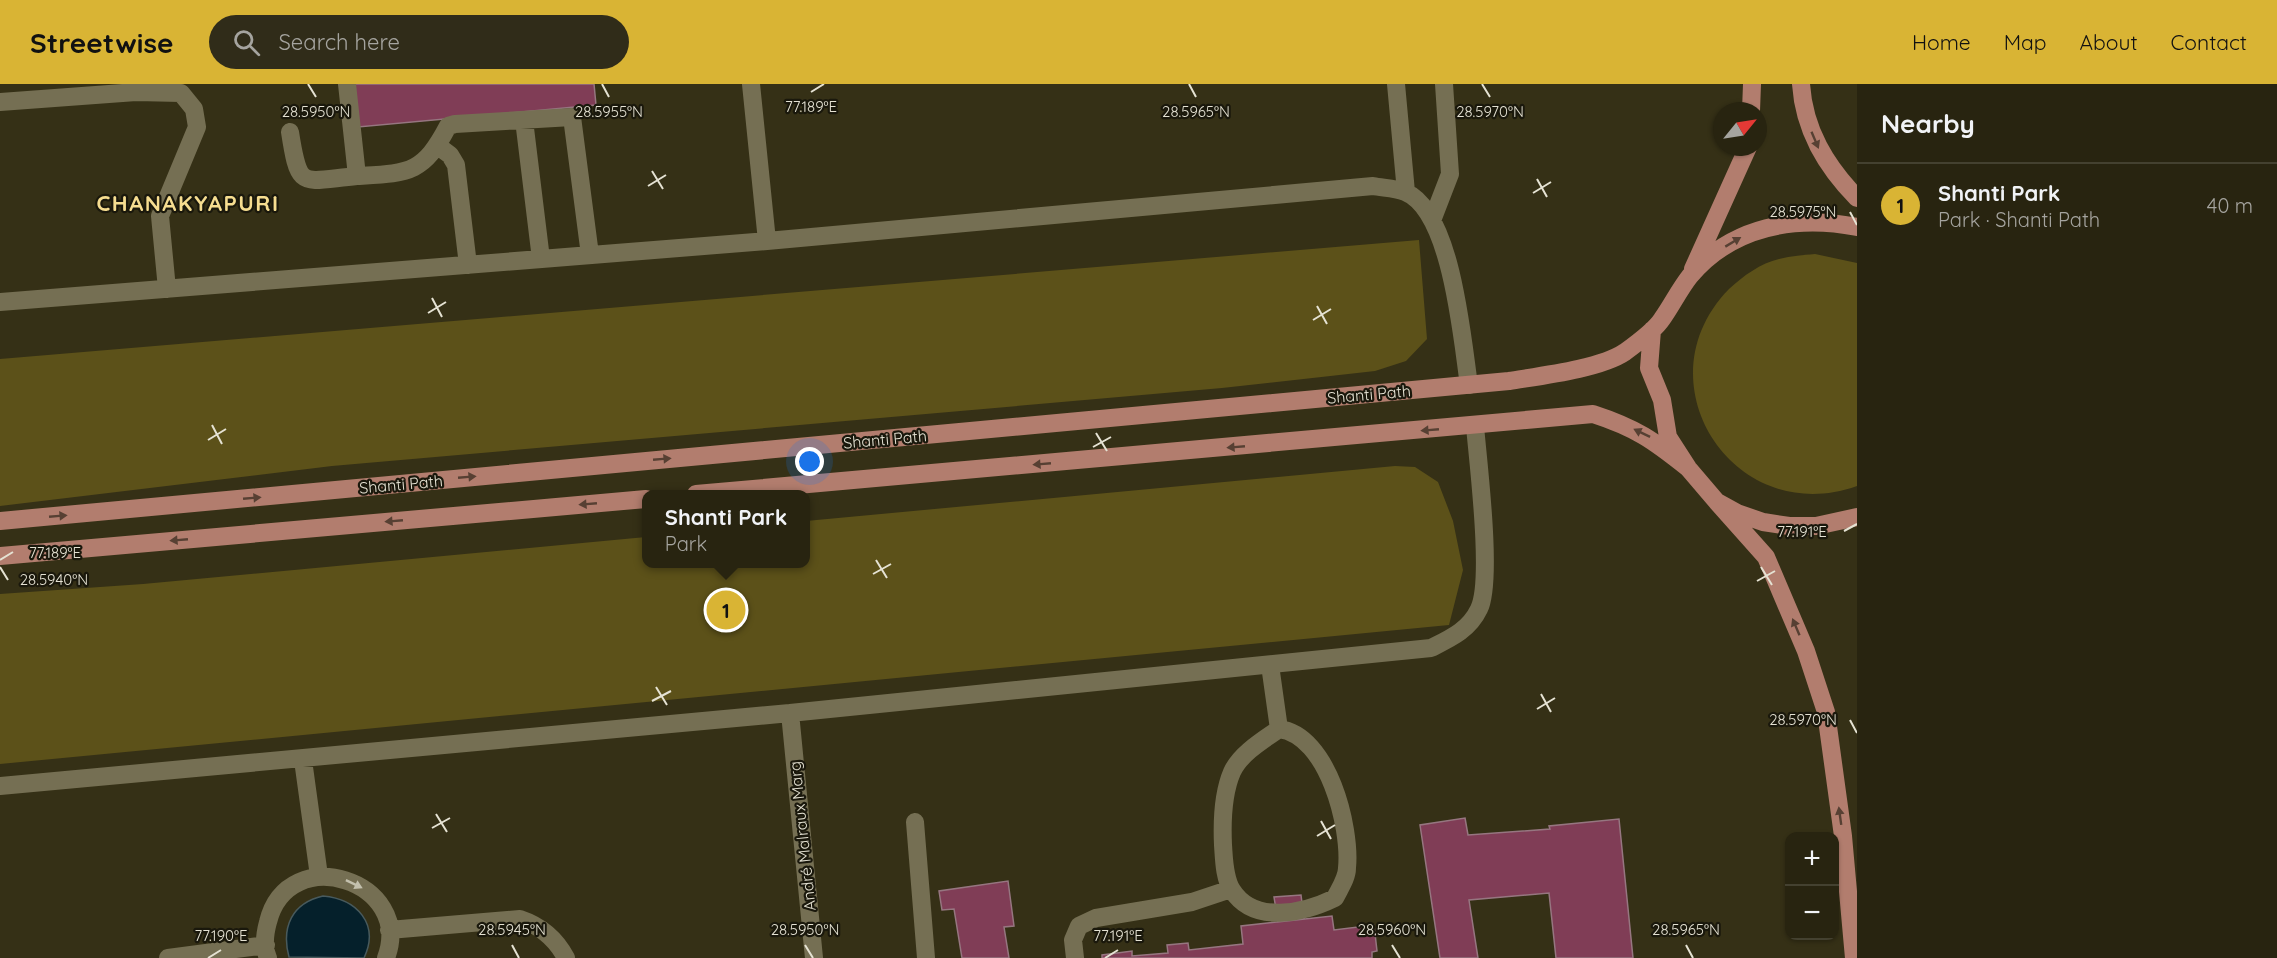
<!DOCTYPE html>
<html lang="en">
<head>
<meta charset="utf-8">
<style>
	:root { --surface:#282410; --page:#302c19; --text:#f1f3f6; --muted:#a5a49f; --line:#444130; --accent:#d9b434 }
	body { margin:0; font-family:Quicksand,sans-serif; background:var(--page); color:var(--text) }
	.controls { position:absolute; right:18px; bottom:18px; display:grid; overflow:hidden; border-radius:12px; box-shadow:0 2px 4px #0004 }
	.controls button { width:54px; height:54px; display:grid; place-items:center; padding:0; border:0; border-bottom:2px solid var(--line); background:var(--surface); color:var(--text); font:30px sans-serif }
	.compass { position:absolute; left:1713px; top:18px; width:54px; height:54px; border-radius:50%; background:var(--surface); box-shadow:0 2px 4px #0004; rotate:60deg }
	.you { position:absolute; left:810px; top:378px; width:21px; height:21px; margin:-15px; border:4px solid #fff; border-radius:50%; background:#1a73e8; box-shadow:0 0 0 9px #1a73e833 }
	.badge { display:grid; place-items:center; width:39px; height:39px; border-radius:50%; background:var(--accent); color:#111; font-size:20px; font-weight:700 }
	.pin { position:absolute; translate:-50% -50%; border:3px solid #fff; box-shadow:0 2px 6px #0006 }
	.popup { position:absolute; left:642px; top:406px; width:168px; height:78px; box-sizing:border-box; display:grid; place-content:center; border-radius:12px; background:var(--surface); filter:drop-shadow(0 2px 4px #0005); font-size:20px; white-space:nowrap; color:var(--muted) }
	.popup b { font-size:22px; color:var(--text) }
	.popup::after { content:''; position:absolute; left:50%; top:100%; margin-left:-12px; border:12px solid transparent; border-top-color:var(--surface) }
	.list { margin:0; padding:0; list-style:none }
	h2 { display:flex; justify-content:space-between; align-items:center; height:78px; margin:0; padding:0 24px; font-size:26px }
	h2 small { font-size:20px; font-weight:400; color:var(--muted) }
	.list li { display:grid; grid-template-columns:39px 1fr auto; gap:18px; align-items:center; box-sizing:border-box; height:84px; padding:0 24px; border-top:2px solid var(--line) }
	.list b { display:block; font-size:22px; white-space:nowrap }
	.list p { margin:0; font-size:20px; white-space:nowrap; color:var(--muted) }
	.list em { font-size:20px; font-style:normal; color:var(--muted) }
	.icon { flex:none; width:33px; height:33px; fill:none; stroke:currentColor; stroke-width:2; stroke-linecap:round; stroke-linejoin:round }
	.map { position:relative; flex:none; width:1857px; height:874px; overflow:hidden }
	header { display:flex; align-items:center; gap:36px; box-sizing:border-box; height:84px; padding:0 30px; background:var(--accent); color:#111 }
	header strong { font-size:28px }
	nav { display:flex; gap:33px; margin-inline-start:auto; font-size:21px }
	.search { width:420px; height:54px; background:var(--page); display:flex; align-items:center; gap:15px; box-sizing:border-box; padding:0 21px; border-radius:33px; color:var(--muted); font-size:22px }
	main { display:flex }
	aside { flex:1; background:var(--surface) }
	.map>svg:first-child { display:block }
	.green { fill:#5c5119 }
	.water { fill:#05202b; stroke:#485a5d; stroke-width:1.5 }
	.building { fill:#803d56; stroke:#967680; stroke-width:1.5 }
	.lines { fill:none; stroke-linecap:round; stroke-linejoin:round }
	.minor { stroke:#756f53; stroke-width:18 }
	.major { stroke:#b27d6e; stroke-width:18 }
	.oneway { fill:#574033 }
	.oneway2 { fill:#c3c0ad }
	.ticks { fill:none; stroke:#e5e2d3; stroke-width:2 }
	.labels { text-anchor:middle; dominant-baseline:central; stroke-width:4.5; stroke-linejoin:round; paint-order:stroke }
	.street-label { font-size:16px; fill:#e5e2d3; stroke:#1a180c }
	.district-label { font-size:22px; font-weight:bold; letter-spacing:1.5px; fill:#f6dd90; stroke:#1a180c }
	.ticks-label { font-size:15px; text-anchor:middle; fill:#e5e2d3; stroke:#1a180c; stroke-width:4.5; stroke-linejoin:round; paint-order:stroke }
</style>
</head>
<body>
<header>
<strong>Streetwise</strong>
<div class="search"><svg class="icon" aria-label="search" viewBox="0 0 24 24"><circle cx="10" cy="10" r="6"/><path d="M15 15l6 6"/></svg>Search here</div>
<nav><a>Home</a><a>Map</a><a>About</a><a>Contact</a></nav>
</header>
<main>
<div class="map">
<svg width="1857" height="874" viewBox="0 0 1857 874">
	<rect width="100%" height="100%" fill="#353016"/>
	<path class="green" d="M1419,156L1427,255L1406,277L1375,287L1222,304L332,382L0,422V275Z
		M1815,170L1857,179V402C1734,446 1638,298 1729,205C1743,192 1761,179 1779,175C1791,172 1804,171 1815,170Z
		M1395,382L1415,383L1438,398L1453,437L1463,486L1449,541L0,680V510L143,500L646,453V480H806V437Z"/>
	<path class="water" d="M323,812C357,815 380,840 364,874L289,873C281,843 292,819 323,812Z"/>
	<path class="building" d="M354,0H594L596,21L358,43Z
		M1465,734L1468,751L1550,745L1549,742L1619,735L1633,874H1556L1549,809L1469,816L1478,874H1440L1420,741Z
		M1008,797L1014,842L1004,843L1009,874H962L954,825L942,826L939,807Z
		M1301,811L1304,835L1278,838L1274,813Z
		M1332,832L1334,846L1374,841L1377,867L1372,868V874H1102V871L1132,867V872L1168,869L1167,861L1188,859L1189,866L1243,860L1241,842Z"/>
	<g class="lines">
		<path class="minor" d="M347,0L357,92C409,89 423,90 448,42L455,40L572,33L590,171
			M751,0L767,157
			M1396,0L1406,108
			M0,18L136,8L181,9L194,25L197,43L160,132L167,205
			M524,36L541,175
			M290,48C299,107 301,97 357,92
			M438,62L450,71L456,81L468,181
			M1433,134L1450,90L1444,0
			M0,218L767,157L1373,102C1383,104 1395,104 1405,108C1452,127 1462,255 1469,301
			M1270,581L1279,645
			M790,629L814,874
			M1279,645C1328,651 1351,743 1347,784C1347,794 1340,804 1335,814C1304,829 1254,841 1232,806C1224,794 1224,774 1223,761C1222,739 1223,709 1232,688C1240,670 1263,656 1279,645Z
			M303,676L319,792
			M0,702L790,629L1431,564C1451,554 1469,546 1479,525C1493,497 1478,378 1475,342
			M915,738L926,874
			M389,846L520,835C541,842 556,855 566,874
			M168,874L266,861
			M268,874C263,863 265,849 268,838C288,756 415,797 386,874
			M1075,874L1073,856L1079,842L1096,834L1192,818L1231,805"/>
		<path class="major" d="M1801,0C1804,46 1826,82 1857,114
			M1751,27L1752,0
			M1693,185L1748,63
			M1652,246L1649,284L1662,316L1668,353L1688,384L1717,418L1737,429L1763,438L1789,442H1816L1857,433
			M696,410L1593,330C1636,344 1653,356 1688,384
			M1717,418L1766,473L1806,567L1826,628L1843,752L1854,874
			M0,437L1509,297C1539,292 1600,285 1625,268C1636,260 1655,246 1662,235C1672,221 1679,206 1690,192C1732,142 1796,131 1857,143
			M0,472L646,415"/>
	</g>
	<defs><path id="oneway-solid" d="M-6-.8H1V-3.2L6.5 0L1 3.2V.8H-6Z" transform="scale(1.5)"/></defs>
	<g class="oneway">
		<use href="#oneway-solid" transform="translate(1815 56) rotate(67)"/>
		<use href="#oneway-solid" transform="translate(1733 158) rotate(-31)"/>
		<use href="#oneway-solid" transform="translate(1430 346) rotate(175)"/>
		<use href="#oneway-solid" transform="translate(1642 349) rotate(-154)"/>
		<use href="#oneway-solid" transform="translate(1236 363) rotate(175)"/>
		<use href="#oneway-solid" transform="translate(662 375) rotate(-5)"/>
		<use href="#oneway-solid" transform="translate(1042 380) rotate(175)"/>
		<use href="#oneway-solid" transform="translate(467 393) rotate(-5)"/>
		<use href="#oneway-solid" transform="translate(252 414) rotate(-5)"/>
		<use href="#oneway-solid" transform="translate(588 420) rotate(175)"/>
		<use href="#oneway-solid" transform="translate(58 432) rotate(-5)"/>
		<use href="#oneway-solid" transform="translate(394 437) rotate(175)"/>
		<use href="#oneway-solid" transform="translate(179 456) rotate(175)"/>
		<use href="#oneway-solid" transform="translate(1796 543) rotate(-113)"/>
		<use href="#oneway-solid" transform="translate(1840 732) rotate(-98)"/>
	</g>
	<use class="oneway2" href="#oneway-solid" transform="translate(354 800) rotate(26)"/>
	<path class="ticks" d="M308,0L316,13M602,0L609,13M1189,0L1196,13M1482,0L1490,13M811,8L824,0M652,87L663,105M1537,95L1547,113M648,102L666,91M1533,109L1551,98M1850,128L1857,141M432,214L442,233M1317,222L1327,240M428,229L446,218M1313,236L1331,225M212,341L222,360M1096,349L1107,367M208,356L226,345M1093,363L1111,353M1844,447L1857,440M0,476L13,468M876,476L887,494M0,483L8,496M1761,483L1772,501M873,490L891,480M1757,497L1775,487M656,603L667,621M1541,610L1551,628M652,617L671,607M1537,625L1555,614M1850,636L1857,649M436,730L447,748M1321,737L1331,755M432,744L450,734M1317,752L1335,741M512,861L519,874M805,861L813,874M1392,861L1400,874M1686,861L1693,874M208,874L221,866M1105,874L1118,866"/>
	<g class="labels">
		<g class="street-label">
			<text transform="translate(1369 310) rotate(-5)">Shanti Path</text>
			<text transform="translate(885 355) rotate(-5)">Shanti Path</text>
			<text transform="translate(401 400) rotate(-5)">Shanti Path</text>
			<text transform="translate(802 752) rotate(-96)">André Malraux Marg</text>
		</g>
		<g class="district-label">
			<text x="188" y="119">CHANAKYAPURI</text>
		</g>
	</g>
	<g class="ticks-label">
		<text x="811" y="28">77.189°E</text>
		<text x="316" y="33">28.5950°N</text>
		<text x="609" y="33">28.5955°N</text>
		<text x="1196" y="33">28.5965°N</text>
		<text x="1490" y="33">28.5970°N</text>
		<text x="1803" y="133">28.5975°N</text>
		<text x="1802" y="453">77.191°E</text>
		<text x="55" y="474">77.189°E</text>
		<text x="54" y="501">28.5940°N</text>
		<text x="1803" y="641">28.5970°N</text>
		<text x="512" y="851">28.5945°N</text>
		<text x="805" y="851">28.5950°N</text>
		<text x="1392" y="851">28.5960°N</text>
		<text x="1686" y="851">28.5965°N</text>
		<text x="221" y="857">77.190°E</text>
		<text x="1118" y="857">77.191°E</text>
	</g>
</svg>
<div class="controls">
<button>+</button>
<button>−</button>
</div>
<svg class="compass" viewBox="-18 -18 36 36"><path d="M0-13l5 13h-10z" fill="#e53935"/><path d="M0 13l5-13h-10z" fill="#a5a49f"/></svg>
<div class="you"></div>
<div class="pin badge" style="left:726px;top:526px">1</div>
<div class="popup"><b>Shanti Park</b>Park</div>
</div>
<aside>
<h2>Nearby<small></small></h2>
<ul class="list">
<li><span class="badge">1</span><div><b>Shanti Park</b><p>Park · Shanti Path</p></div><em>40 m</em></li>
</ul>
</aside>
</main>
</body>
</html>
